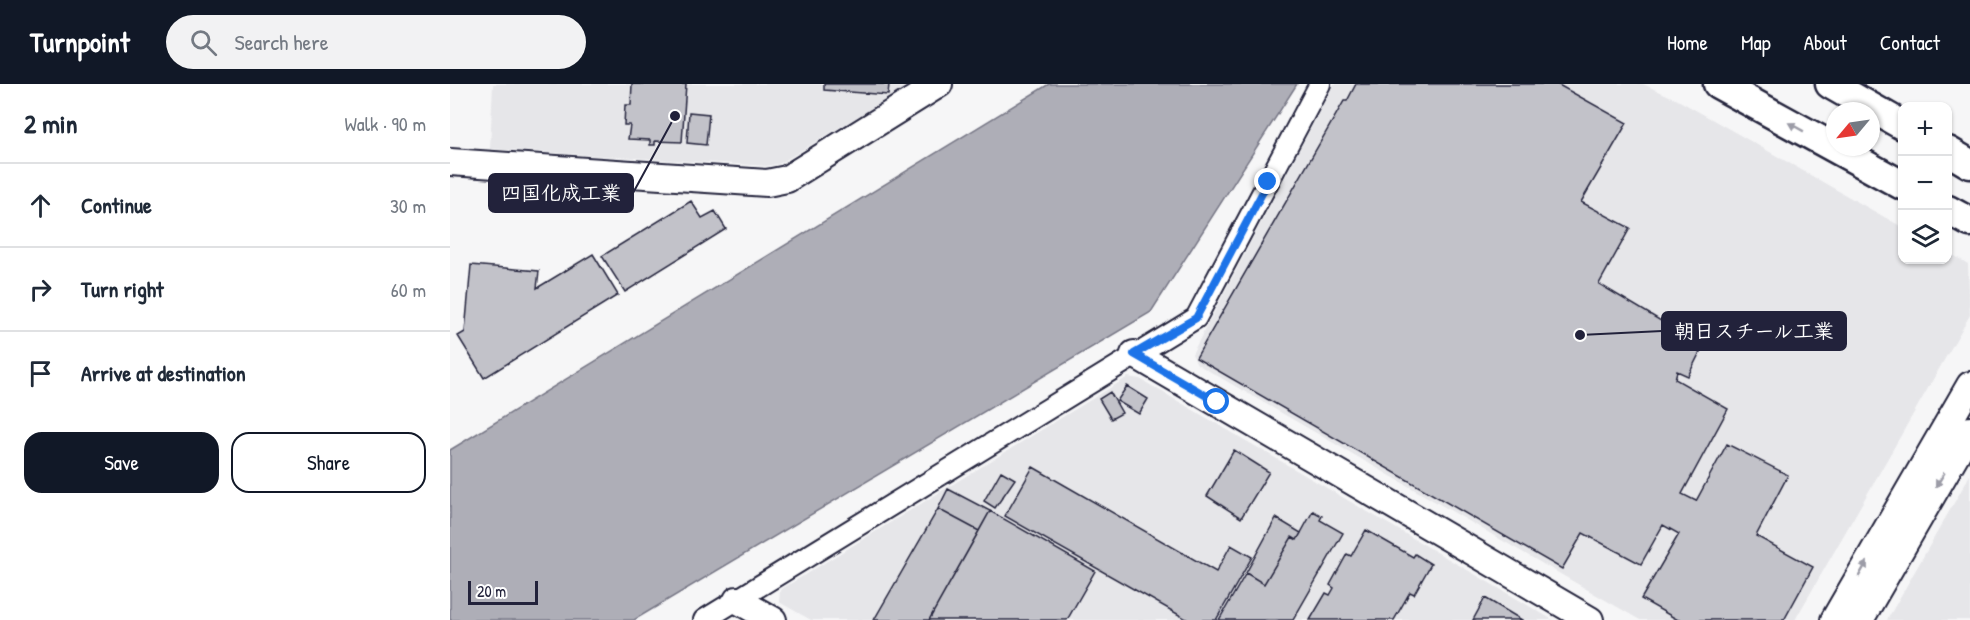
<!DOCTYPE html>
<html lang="en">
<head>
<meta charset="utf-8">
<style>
	:root { --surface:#fff; --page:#f2f2f3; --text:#1f2937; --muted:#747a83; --line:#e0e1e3; --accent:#111827 }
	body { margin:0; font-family:"Patrick Hand","Klee One",sans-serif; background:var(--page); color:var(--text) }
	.controls { position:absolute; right:18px; top:18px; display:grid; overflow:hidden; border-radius:12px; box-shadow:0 2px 4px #0004 }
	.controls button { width:54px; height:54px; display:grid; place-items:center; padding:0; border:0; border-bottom:2px solid var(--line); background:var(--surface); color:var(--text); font:30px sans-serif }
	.compass { position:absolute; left:1376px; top:18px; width:54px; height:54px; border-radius:50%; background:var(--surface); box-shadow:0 2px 4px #0004; rotate:241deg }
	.scale { position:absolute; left:18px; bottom:15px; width:70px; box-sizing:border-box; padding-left:6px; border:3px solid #22223b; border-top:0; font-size:16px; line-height:21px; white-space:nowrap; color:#22223b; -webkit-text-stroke:4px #fff; paint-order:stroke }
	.stop { position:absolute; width:18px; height:18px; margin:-14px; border:4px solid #1a73e8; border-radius:50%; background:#fff }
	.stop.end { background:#1a73e8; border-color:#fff; box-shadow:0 2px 6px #0008 }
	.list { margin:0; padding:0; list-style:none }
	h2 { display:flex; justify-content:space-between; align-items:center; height:78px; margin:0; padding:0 24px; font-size:26px }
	h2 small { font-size:20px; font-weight:400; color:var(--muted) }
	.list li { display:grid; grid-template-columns:39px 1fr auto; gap:18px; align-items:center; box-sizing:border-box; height:84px; padding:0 24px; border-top:2px solid var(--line) }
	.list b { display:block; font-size:22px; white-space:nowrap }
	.list em { font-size:20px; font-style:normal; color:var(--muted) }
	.actions { display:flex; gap:12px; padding:18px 24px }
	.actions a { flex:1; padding:14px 0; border:2px solid var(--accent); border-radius:18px; text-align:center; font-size:21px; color:var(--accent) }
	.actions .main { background:var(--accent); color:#fff }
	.icon { flex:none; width:33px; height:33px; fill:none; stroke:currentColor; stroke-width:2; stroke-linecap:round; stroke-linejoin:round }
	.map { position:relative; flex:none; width:1520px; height:536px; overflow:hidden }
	header { display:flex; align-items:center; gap:36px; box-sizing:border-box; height:84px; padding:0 30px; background:var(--accent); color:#fff }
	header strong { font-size:28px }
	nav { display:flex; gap:33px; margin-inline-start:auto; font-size:21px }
	.search { width:420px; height:54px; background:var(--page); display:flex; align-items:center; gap:15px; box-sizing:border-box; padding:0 21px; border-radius:33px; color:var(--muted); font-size:22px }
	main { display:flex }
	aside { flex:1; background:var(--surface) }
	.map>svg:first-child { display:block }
	.built { fill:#e6e6e9 }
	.water { fill:#aeaeb7; stroke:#767685; stroke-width:1.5 }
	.building { fill:#c2c2c9; stroke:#22223b; stroke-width:1.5 }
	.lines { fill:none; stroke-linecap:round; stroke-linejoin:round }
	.minor-casing { stroke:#22223b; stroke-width:24 }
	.tertiary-casing { stroke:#22223b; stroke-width:30 }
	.secondary-casing { stroke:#22223b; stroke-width:33 }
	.minor { stroke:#fff; stroke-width:20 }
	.tertiary { stroke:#fff; stroke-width:26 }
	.secondary { stroke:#fff; stroke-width:28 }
	.oneway { fill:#9c9ca7 }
	.route { stroke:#1a73e8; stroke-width:8 }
	.leader { fill:none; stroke:#22223b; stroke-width:2 }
	.callout-dot { fill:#22223b; stroke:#fff; stroke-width:2 }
	.callout { fill:#22223b; stroke:#22223b; stroke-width:2 }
	.callout-label { font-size:20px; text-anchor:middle; font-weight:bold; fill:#fff }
</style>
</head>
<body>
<header>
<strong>Turnpoint</strong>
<div class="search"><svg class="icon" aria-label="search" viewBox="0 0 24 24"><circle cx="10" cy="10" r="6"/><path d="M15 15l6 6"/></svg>Search here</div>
<nav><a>Home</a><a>Map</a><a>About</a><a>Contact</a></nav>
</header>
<main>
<aside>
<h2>2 min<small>Walk · 90 m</small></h2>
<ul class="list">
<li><svg class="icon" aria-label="ahead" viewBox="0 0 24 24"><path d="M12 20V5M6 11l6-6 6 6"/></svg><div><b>Continue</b></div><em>30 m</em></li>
<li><svg class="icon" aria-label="right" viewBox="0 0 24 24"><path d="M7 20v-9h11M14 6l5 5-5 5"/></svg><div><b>Turn right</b></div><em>60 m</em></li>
<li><svg class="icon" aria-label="arrive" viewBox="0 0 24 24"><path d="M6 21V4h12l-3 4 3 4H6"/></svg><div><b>Arrive at destination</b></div></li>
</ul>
<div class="actions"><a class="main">Save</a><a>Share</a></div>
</aside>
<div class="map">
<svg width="1520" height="536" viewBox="0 0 1520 536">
	<rect width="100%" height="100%" fill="#f6f6f7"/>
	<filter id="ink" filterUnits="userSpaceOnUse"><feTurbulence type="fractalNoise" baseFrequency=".0167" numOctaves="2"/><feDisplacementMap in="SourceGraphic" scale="12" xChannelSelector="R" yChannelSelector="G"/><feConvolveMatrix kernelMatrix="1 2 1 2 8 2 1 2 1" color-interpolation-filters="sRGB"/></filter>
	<g filter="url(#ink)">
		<path class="built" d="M43,0H462L329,80L316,82L40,65Z
			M884,0H1193L1226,15L1452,143V176H1498V168L1518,180L1520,231L1345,536H1190L747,280L742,270Z
			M678,293L690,295L1103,536H361L329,518L330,506Z
			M1520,391V536H1437Z"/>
		<path class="water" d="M599,0H847L701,228L184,536H0V366Z"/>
		<path class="building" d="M182,0H236L232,58L205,57V61H200V56L178,55L180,41H174L175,21H181Z
			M374,0H439L438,11L374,6Z
			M906,0H1107L1177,39L1131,118L1180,144L1149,200L1253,262L1238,292L1227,287L1225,295L1278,325L1232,410L1246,417L1277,360L1338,391L1306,452L1363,483L1334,536H1228L1191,515L1229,450L1213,441L1191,480L1133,449L1112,485L746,274L894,17H897Z
			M239,28L259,30L256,61L237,59Z
			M241,117L252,134L265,127L276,145L175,208L152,172Z
			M143,170L168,211L34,294L8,252L15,248L21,181L89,187L87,204Z
			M677,302L698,315L689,330L667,317Z
			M660,308L672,329L661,335L649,315Z
			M784,366L819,388L791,434L757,412Z
			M583,383L766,488L781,461L802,473L766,536H738L555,432Z
			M551,387L565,395L545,424L534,417Z
			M498,405L540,427L529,447L488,425Z
			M488,425L529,447L479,536H424Z
			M540,427L645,487L617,536H479Z
			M863,427L872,432L870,436L893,449L843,536H769L796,489L814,500L842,453L847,456Z
			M826,434L851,449L847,456L842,453L814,500L796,489Z
			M916,446L963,473L965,470L981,480L964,510L960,508L944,536H860L876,509L880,511L884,504L880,501L897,470L901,472Z
			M1035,514L1072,536H1023Z"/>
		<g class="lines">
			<g class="minor-casing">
				<path id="minor" d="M254,536L746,234L870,0"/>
			</g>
			<g class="tertiary-casing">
				<path id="tertiary" d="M0,78L317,99L337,95L348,88L489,0
					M684,270L1140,536
					M287,516L323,536
					M1384,536L1520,301
					M1410,536L1520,346"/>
			</g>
			<g class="secondary-casing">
				<path id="secondary" d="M1268,0L1452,101
					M1380,0L1452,41
					M1498,67L1520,80
					M1498,126L1520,138"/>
			</g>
			<use href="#minor" class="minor"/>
			<use href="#tertiary" class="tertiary"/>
			<use href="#secondary" class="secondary"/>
		</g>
		<defs><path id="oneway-solid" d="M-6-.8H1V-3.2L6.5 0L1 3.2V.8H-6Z" transform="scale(1.5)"/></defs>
		<g class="oneway">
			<use href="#oneway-solid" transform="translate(1346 43) rotate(-151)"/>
			<use href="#oneway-solid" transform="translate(1490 396) rotate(121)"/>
			<use href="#oneway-solid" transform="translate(1413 485) rotate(-60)"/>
		</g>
	</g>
	<g class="lines" filter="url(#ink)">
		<path class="route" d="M767,318L684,270L746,234L818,98"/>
	</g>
	<path class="leader" d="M225 32L183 109M1130 251L1212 247"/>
	<g class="callout-dot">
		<circle cx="225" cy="32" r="6"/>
		<circle cx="1130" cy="251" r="6"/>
	</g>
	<g class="callout">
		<rect x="39" y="90" width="144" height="38" rx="6"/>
		<rect x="1212" y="228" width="184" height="38" rx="6"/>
	</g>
	<g class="callout-label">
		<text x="111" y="116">四国化成工業</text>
		<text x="1304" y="254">朝日スチール工業</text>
	</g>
</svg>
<div class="controls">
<button>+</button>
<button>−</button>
<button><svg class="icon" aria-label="layers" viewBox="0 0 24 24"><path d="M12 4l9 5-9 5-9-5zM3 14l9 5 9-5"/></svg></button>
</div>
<svg class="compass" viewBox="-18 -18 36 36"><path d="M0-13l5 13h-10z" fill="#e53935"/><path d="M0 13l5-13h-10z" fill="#747a83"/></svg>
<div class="scale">20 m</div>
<div class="stop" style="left:767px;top:318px"></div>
<div class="stop end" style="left:818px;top:98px"></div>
</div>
</main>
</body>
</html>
